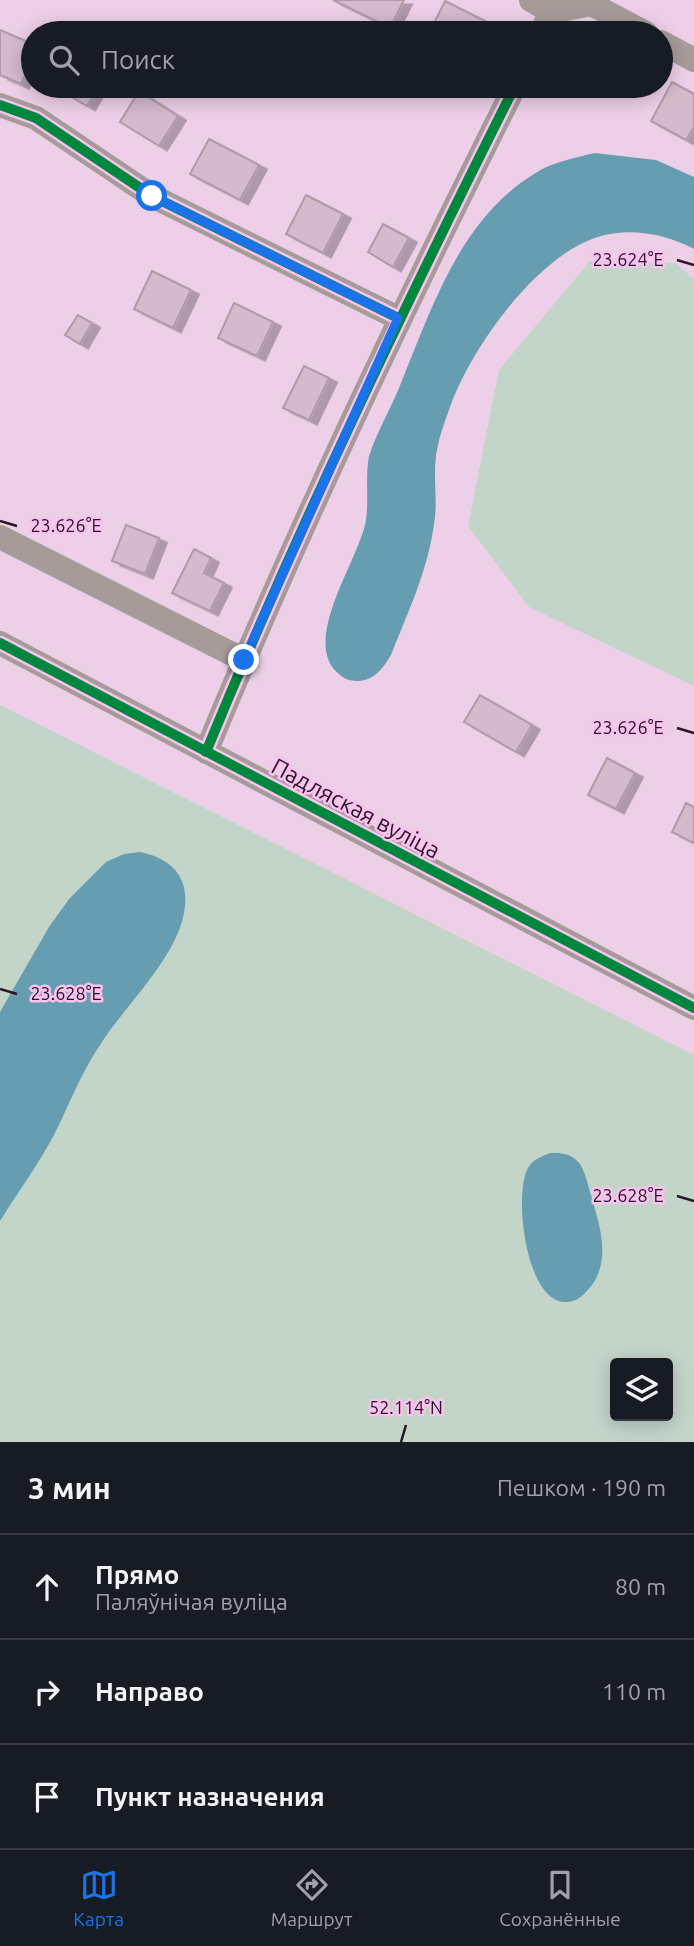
<!DOCTYPE html>
<html lang="ru">
<head>
<meta charset="utf-8">
<style>
	:root { --surface:#171b24; --page:#20242c; --text:#f1f3f6; --muted:#9ea1a6; --line:#363941; --accent:#1a73e8 }
	body { margin:0; font-family:Ubuntu,sans-serif; background:var(--page); color:var(--text) }
	.controls { position:absolute; right:21px; bottom:21px; display:grid; overflow:hidden; border-radius:7px; box-shadow:0 4px 18px #0003 }
	.controls button { width:63px; height:63px; display:grid; place-items:center; padding:0; border:0; border-bottom:2px solid var(--line); background:var(--surface); color:var(--text); font:35px sans-serif }
	.stop { position:absolute; width:21px; height:21px; margin:-16px; border:5px solid #1a73e8; border-radius:50%; background:#fff }
	.stop.end { background:#1a73e8; border-color:#fff; box-shadow:0 2px 7px #0008 }
	.list { margin:0; padding:0; list-style:none }
	h2 { display:flex; justify-content:space-between; align-items:center; height:91px; margin:0; padding:0 28px; font-size:30px }
	h2 small { font-size:23px; font-weight:400; color:var(--muted) }
	.list li { display:grid; grid-template-columns:46px 1fr auto; gap:21px; align-items:center; box-sizing:border-box; height:105px; padding:0 28px; border-top:2px solid var(--line) }
	.list b { display:block; font-size:26px; white-space:nowrap }
	.list p { margin:0; font-size:23px; white-space:nowrap; color:var(--muted) }
	.list em { font-size:23px; font-style:normal; color:var(--muted) }
	.icon { flex:none; width:38px; height:38px; fill:none; stroke:currentColor; stroke-width:2; stroke-linecap:round; stroke-linejoin:round }
	.map { position:relative; flex:none; width:694px; height:1442px; overflow:hidden }
	.search { position:absolute; background:var(--surface); box-shadow:0 4px 18px #0003; left:21px; right:21px; top:21px; height:77px; display:flex; align-items:center; gap:18px; box-sizing:border-box; padding:0 24px; border-radius:38px; color:var(--muted); font-size:26px }
	.sheet { height:406px; background:var(--surface) }
	nav { display:flex; justify-content:space-around; align-items:center; box-sizing:border-box; height:98px; border-top:2px solid var(--line); background:var(--surface); font-size:19px; color:var(--muted) }
	nav a { display:grid; justify-items:center; gap:4px }
	nav .on { color:var(--accent) }
	.map>svg:first-child { display:block }
	.green { fill:#c3d4c9; fill-rule:evenodd }
	.water { fill:#679db0 }
	.building { fill:#d4baca; stroke:#b199a8; stroke-width:2; filter:url(#shadow) }
	.lines { fill:none; stroke-linecap:round; stroke-linejoin:round }
	.minor { stroke:#a69b99; stroke-width:24 }
	.cycleway-casing { stroke:#fac2ef; stroke-width:15 }
	.cycleway { stroke:#00873e; stroke-width:10 }
	.route { stroke:#1a73e8; stroke-width:9 }
	.ticks { fill:none; stroke:#281525; stroke-width:2.5 }
	.labels { text-anchor:middle; dominant-baseline:central; stroke-width:5; stroke-linejoin:round; paint-order:stroke }
	.street-label { font-size:23px; fill:#281525; stroke:#fac2ef }
	.ticks-label { font-size:18px; text-anchor:middle; fill:#281525; stroke:#fac2ef; stroke-width:5; stroke-linejoin:round; paint-order:stroke }
</style>
</head>
<body>
<div class="map">
<svg width="694" height="1442" viewBox="0 0 694 1442">
	<defs>
		<filter id="shadow"><feDropShadow dx="8" dy="4.5" stdDeviation="0" flood-color="#0004"/></filter>
	</defs>
	<rect width="100%" height="100%" fill="#edcfe7"/>
	<path class="green" d="M590,261L675,263L694,279V686L529,607L468,526L499,370Z
		M0,705L694,1055V1442H0ZM615,1363H668V1416H615Z"/>
	<path class="water" d="M595,153L656,160L694,177V249C664,233 625,226 592,239C532,262 469,351 449,410C444,424 438,440 436,456C433,478 438,502 434,524C428,570 408,612 391,655C384,666 378,676 365,680C356,682 347,681 340,675C298,643 360,559 366,520C369,499 365,478 369,456C378,429 393,405 403,378C433,304 462,218 534,174C552,162 574,158 595,153Z
		M140,852C169,858 188,874 185,906C181,954 125,1005 100,1045C81,1073 69,1105 54,1135C38,1165 18,1192 0,1221V1012L49,927L69,899L106,862L124,854Z
		M550,1153C559,1153 568,1153 575,1159C584,1165 587,1182 590,1192C600,1226 614,1265 585,1293C580,1298 574,1302 567,1302C526,1305 513,1195 528,1168C533,1159 541,1157 550,1153Z"/>
	<path class="building" d="M333,0H404L390,28Z
		M445,1L501,29L499,33H429Z
		M0,30L33,44V57L21,84L0,75Z
		M672,82L694,94V127L686,140L651,121Z
		M53,86H99L87,106Z
		M139,91L178,116L159,146L120,122Z
		M209,139L259,165L240,200L190,174Z
		M306,195L343,214L323,253L286,234Z
		M383,224L409,238L393,267L368,252Z
		M152,271L191,290L173,328L134,309Z
		M234,303L273,322L257,356L218,338Z
		M78,315L92,323L80,344L65,335Z
		M304,366L329,378L309,420L283,408Z
		M126,525L159,538L145,574L112,561Z
		M194,549L211,558L204,573L224,583L210,611L172,593Z
		M480,695L532,725L516,752L464,722Z
		M607,758L635,773L616,809L588,795Z
		M686,803L694,807V843L672,832Z"/>
	<g class="lines">
		<path class="minor" d="M531,0L552,12L591,4L646,33
			M541,33L556,0
			M661,42L694,60
			M0,105L36,118L152,196L398,318
			M0,537L244,660
			M0,643L694,1008
			M206,752C299,526 405,305 515,86"/>
		<g class="cycleway-casing">
			<path id="cycleway" d="M0,105L36,118L152,196L398,318
				M0,643L694,1008
				M206,752C299,526 405,305 515,86"/>
		</g>
		<use href="#cycleway" class="cycleway"/>
	</g>
	<g class="lines">
		<path class="route" d="M152,196L398,318L244,660"/>
	</g>
	<path class="ticks" d="M677,260L694,265M0,521L17,526M677,728L694,733M0,989L17,994M677,1196L694,1201M401,1442L406,1425"/>
	<g class="labels">
		<g class="street-label">
			<text transform="translate(356 808) rotate(28)">Падляская вуліца</text>
		</g>
	</g>
	<g class="ticks-label">
		<text x="628" y="266">23.624°E</text>
		<text x="66" y="532">23.626°E</text>
		<text x="628" y="734">23.626°E</text>
		<text x="66" y="1000">23.628°E</text>
		<text x="628" y="1202">23.628°E</text>
		<text x="406" y="1414">52.114°N</text>
	</g>
</svg>
<div class="controls">
<button><svg class="icon" aria-label="layers" viewBox="0 0 24 24"><path d="M12 4l9 5-9 5-9-5zM3 14l9 5 9-5"/></svg></button>
</div>
<div class="stop" style="left:152px;top:196px"></div>
<div class="stop end" style="left:244px;top:660px"></div>
<div class="search"><svg class="icon" aria-label="search" viewBox="0 0 24 24"><circle cx="10" cy="10" r="6"/><path d="M15 15l6 6"/></svg>Поиск</div>
</div>
<section class="sheet">
<h2>3 мин<small>Пешком · 190 m</small></h2>
<ul class="list">
<li><svg class="icon" aria-label="ahead" viewBox="0 0 24 24"><path d="M12 20V5M6 11l6-6 6 6"/></svg><div><b>Прямо</b><p>Паляўнічая вуліца</p></div><em>80 m</em></li>
<li><svg class="icon" aria-label="right" viewBox="0 0 24 24"><path d="M7 20v-9h11M14 6l5 5-5 5"/></svg><div><b>Направо</b></div><em>110 m</em></li>
<li><svg class="icon" aria-label="arrive" viewBox="0 0 24 24"><path d="M6 21V4h12l-3 4 3 4H6"/></svg><div><b>Пункт назначения</b></div></li>
</ul>
</section>
<nav>
<a class="on"><svg class="icon" aria-label="map" viewBox="0 0 24 24"><path d="M3 6l6-2 6 2 6-2v14l-6 2-6-2-6 2zM9 4v14M15 6v14"/></svg>Карта</a>
<a><svg class="icon" aria-label="directions" viewBox="0 0 24 24"><path d="M12 3l9 9-9 9-9-9zM9 14v-3h6M13 9l2 2-2 2"/></svg>Маршрут</a>
<a><svg class="icon" aria-label="saved" viewBox="0 0 24 24"><path d="M7 4h10v16l-5-4-5 4z"/></svg>Сохранённые</a>
</nav>
</body>
</html>
